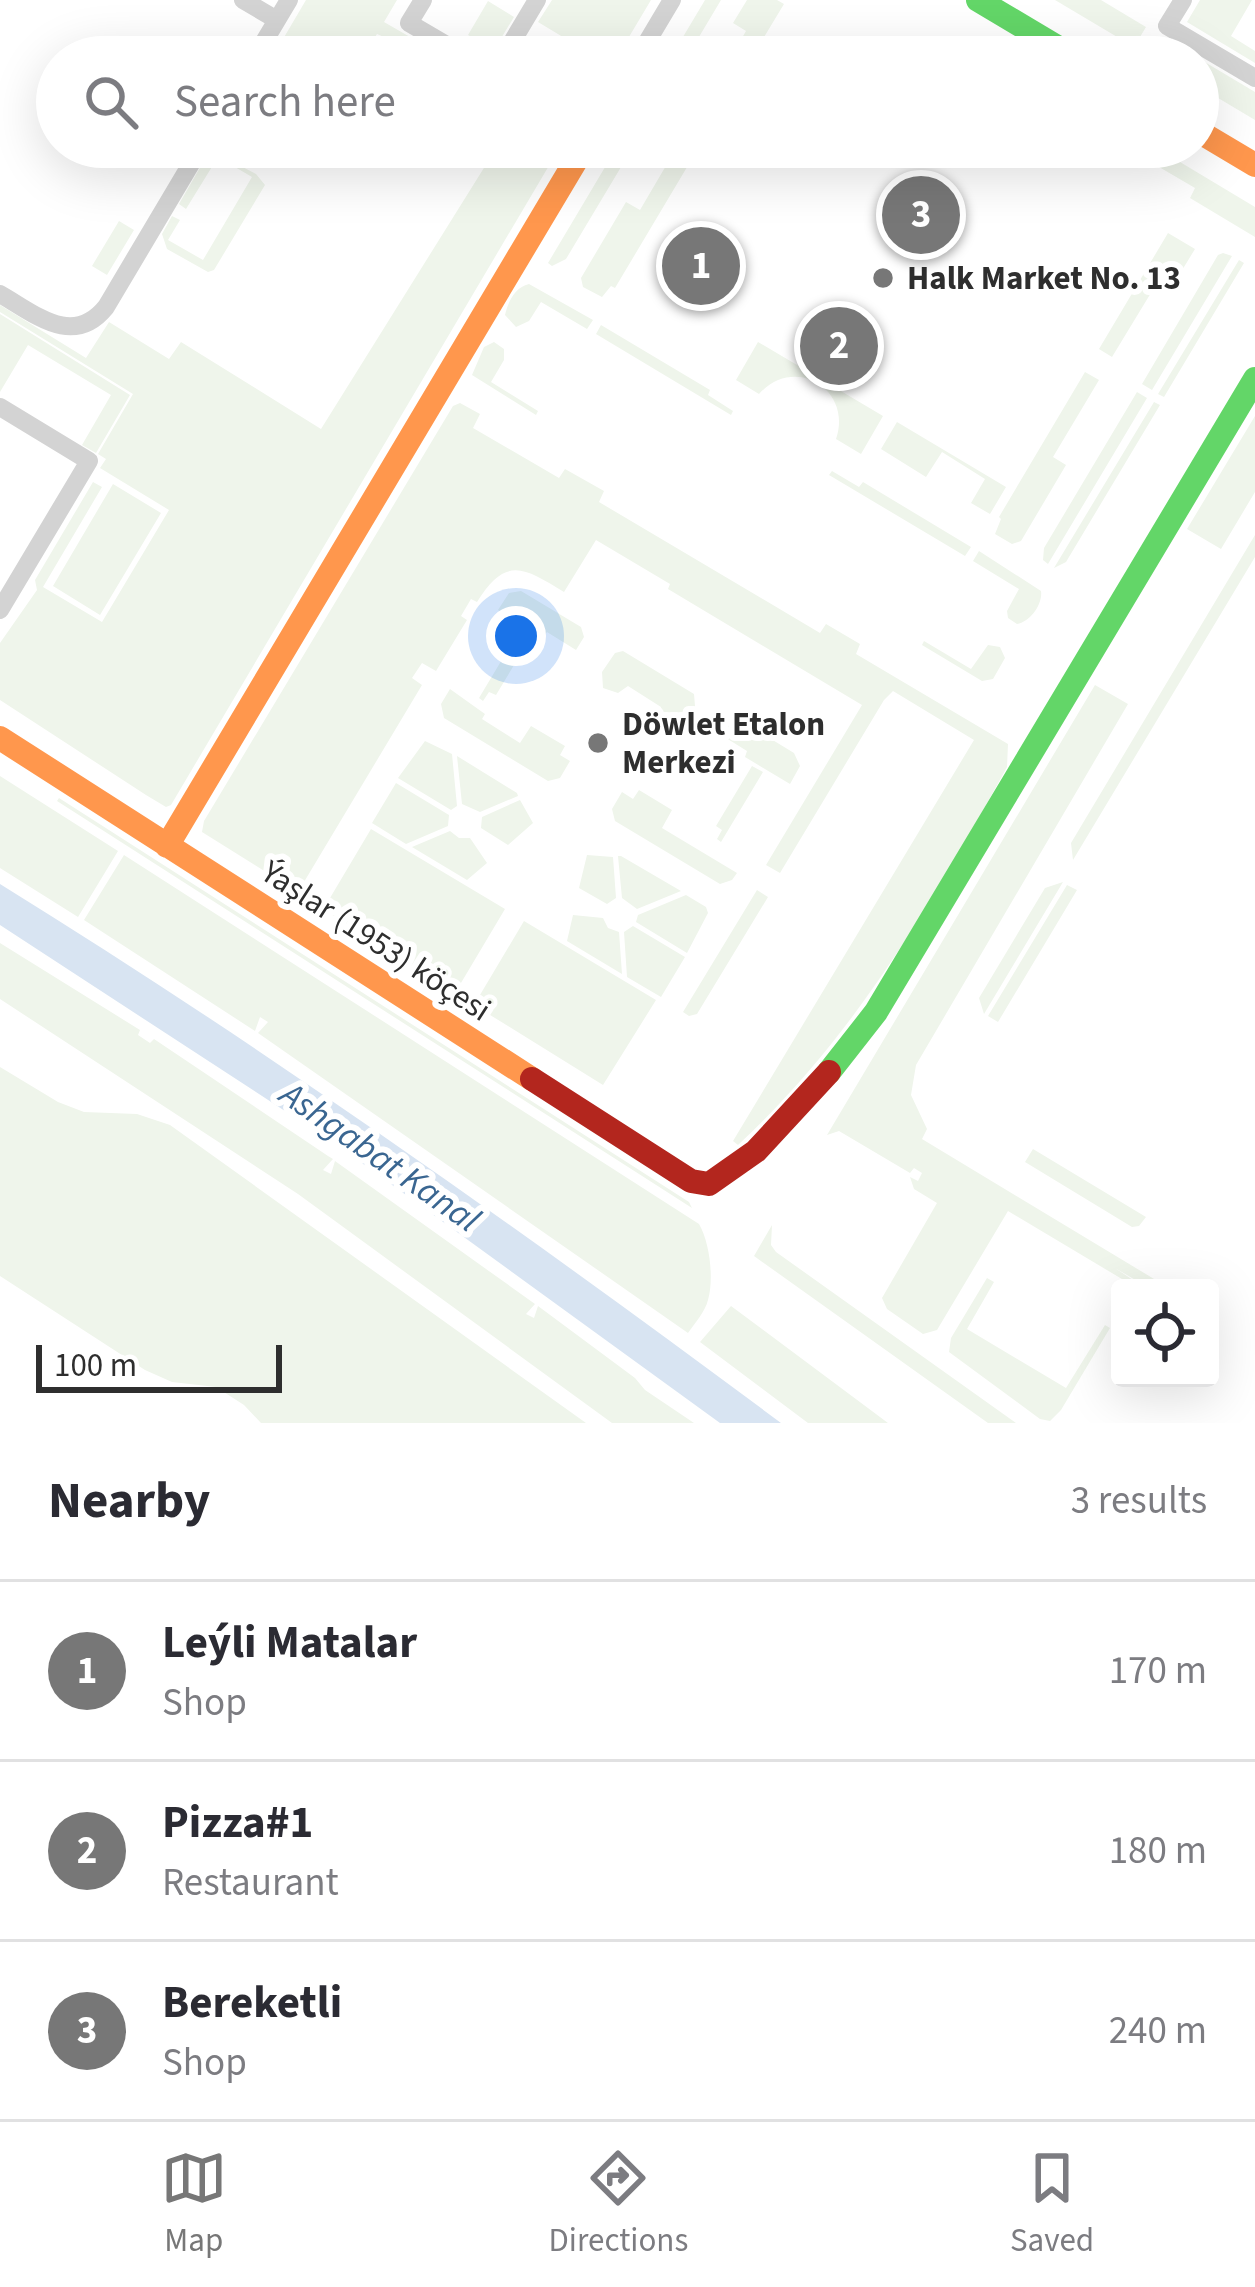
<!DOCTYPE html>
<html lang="en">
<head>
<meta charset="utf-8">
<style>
	:root { --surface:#fff; --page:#f2f2f3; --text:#2b2b33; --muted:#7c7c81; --line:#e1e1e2; --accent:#777 }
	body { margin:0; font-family:"Source Sans 3",sans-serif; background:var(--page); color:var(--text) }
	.controls { position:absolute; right:36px; bottom:36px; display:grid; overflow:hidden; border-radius:12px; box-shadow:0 12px 48px #0002 }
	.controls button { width:108px; height:108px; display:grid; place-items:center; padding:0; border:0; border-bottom:3px solid var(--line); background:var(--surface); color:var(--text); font:60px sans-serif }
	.scale { position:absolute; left:36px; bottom:30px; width:246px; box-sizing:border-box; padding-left:12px; border:6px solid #2e2e2e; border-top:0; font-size:33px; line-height:42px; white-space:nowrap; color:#2e2e2e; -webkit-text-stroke:9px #fff; paint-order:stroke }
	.you { position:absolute; left:516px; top:636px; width:42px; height:42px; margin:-30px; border:9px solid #fff; border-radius:50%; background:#1a73e8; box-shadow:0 0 0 18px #1a73e833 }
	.badge { display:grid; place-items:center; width:78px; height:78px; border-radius:50%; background:var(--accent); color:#fff; font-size:39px; font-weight:700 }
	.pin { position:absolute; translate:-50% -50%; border:6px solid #fff; box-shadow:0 3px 12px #0006 }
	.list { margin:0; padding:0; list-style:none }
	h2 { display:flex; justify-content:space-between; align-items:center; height:156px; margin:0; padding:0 48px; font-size:51px }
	h2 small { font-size:39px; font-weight:400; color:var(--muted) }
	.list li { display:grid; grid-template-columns:78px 1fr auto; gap:36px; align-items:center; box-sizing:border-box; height:180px; padding:0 48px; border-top:3px solid var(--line) }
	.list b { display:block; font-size:45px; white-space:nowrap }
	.list p { margin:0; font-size:39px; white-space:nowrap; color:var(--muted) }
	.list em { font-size:39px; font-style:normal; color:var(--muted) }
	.icon { flex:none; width:66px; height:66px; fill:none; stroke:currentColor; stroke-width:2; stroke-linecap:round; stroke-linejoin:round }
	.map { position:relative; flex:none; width:1255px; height:1423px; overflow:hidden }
	.search { position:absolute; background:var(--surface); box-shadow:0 12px 48px #0002; left:36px; right:36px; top:36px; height:132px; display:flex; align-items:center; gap:30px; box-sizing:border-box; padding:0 42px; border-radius:66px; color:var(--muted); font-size:45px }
	.sheet { height:696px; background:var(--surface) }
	nav { display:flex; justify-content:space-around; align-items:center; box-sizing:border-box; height:168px; border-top:3px solid var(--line); background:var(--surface); font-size:33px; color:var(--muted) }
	nav a { display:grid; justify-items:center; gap:6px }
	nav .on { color:var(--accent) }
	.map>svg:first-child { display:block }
	.green { fill:#eff5eb }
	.water { fill:#d8e4f2 }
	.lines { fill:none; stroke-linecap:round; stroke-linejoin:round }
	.street { stroke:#d3d3d3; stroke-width:18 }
	.fast { stroke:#63d668; stroke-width:24 }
	.slow { stroke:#ff974d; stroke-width:24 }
	.jam { stroke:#b3261e; stroke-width:24 }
	.poi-dot { fill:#777; stroke:#fff; stroke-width:4.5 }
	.labels { text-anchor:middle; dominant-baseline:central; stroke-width:12; stroke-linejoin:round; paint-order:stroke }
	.poi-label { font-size:33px; font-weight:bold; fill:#2e2e2e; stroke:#fff; text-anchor:start }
	.street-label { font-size:33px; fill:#2e2e2e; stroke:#fff }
	.water-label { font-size:36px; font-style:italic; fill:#3a6691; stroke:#fff }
</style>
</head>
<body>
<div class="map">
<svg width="1255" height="1423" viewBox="0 0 1255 1423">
	<rect width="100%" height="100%" fill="#fff"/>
	<path class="green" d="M306,0H397L384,22L417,41L414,47L430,57L377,34L362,57L273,56Z
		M552,0H651L617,57H596L538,22Z
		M705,0H721L687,57H671Z
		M747,0H777L784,4L752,57H731L746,31L733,23Z
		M1055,0H1101L1146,27L1134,47Z
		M1200,0H1252L1231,36L1255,51V63L1187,22Z
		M488,1L514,17L494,50L468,35Z
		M1198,58L1255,92V120L1198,86Z
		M497,147H560L171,805L166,807L146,795L0,700V643L37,590L35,580L93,482L102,487L43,587L102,622L169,510L100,468L106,459L98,454L133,394L0,312V305L86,358L109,322L169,359L181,342L321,429Z
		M617,147H633L566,259L552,266L548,263Z
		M677,147H699L615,288L611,286L602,297L583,287L581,278L626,202L640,210Z
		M1125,147H1155L1255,207V237L1190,198L1195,188Z
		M216,153L256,174L265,185L214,270L208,272L167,249L162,234L172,216L180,220L168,240L203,260L252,177L218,157L186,209L179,204L205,159Z
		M119,221L134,230L107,275L92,266Z
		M1168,233L1195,249L1173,285L1160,278L1112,357L1099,349Z
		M1223,253L1232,256L1152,390L1142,384L1218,255Z
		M1239,260L1244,263L1164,397L1158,394Z
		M529,284L593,320L587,329L541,302L529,321L516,327L505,315C508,302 515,287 529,284Z
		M0,314L130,395L96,453L82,445L111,395L28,345L0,392Z
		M601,325L710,390L708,395L733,411L731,415L596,334Z
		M494,342L504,349V360L491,382L538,411L536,415L472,375L484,347Z
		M758,342L883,416L861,454L836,439C853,390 795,354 759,394L736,380Z
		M1085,372L1099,380L1053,457L1066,465L1021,541L1012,544L995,534L1001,519L999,517Z
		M1137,392L1147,398L1048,564L1043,560L1044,548Z
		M1154,402L1160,405L1066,562L1054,568Z
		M460,403L480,414L473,428L559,478L565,469L604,491L599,502L820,633L826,624L860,644L856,654L1008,744L1007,767C931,905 854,1037 738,1145L733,1141L974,740L893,691L884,700L780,873L766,865L862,705L668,589L670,584L596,540L564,592C524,568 506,555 477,602L471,599L461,616L467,620L436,671L422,663L412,678L422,685L298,892L202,832L204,821L453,406Z
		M1255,416V492L1221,549L1187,529Z
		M897,422L1006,487L990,514L971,503L985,479L942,452L926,477L881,449Z
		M832,471L859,487L863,482L971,547L965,556L829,475Z
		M113,484L161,513L100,615L53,586Z
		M1255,535V557L1073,860L1071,843Z
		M979,551L1041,591C1043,604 1030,622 1017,624L1008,618L1007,611L1019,589L973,561Z
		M521,591L581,627L584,637L576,650L547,632L543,637L498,610L509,593Z
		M521,628L532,635L496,695L489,692L483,701L479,698Z
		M924,641L971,669L988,645L1000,647L1005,658L993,679L982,681L922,645Z
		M623,651L694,694L695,706L682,727H666L659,719L661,707L628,686L618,693L603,688L602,672L615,653Z
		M1095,685L1128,704L916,1065L911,1095L927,1129L922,1139L1169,1288H1149L1115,1268L1145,1288H1137L1008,1211L937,1330L923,1334L887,1309L882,1298L937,1203L914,1189L910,1177L918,1181L922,1173L914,1168L910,1173L839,1131L827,1135Z
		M450,689L485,714L482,719L520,743L531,726L565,746L560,755L570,761L560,778L548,781L444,718L441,704Z
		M728,719H738L794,753L800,766L790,784L745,757L747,751L718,733Z
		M425,741L452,754L457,806L451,810L398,778Z
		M457,756L517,793L518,796L480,812L462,804Z
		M752,766L763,772L721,842L717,839L722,830L716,826Z
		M0,776L118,851L78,917L0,868Z
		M396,783L449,815L448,826L406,844L372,823Z
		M639,790L672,810L662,828L737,873L732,880L720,884L615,821L612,809L622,792L633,799Z
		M59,798L689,1202L692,1208L57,801Z
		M520,800L533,823L508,845L481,828L482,817Z
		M371,829L505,909L455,993L326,911L327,903Z
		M450,831L459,838H470L487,863L467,880L412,847Z
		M124,855L699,1224C710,1243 714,1279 708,1300C705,1312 695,1323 688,1333L258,1033L268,1022L260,1017L255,1031L84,920Z
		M587,855L613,857L616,898L607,904L579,888Z
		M618,856H621L681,891L637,909L622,898Z
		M1063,882L984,1014L979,998L1045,888Z
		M1067,885L1077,890L998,1022L988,1016Z
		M757,890L768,897L697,1014L689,1016L683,1012Z
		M686,895L706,907L708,913L687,953L636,922L638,915Z
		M573,915L603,918L608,928L619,932L622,974L567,941Z
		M524,921L656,1000L603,1085L474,1005Z
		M633,926L685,957L661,997L627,977L624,932Z
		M0,943L140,1030L138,1035L150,1043L154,1039L328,1156L333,1159L323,1170L331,1174L335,1161L535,1304L526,1314L534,1318L538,1306L635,1378L645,1390L694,1423H612L298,1194L0,999Z
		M0,1067L58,1102L84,1112L137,1114L170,1125L586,1423H261L244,1405L216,1387L172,1382L145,1370L0,1276Z
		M1033,1149L1146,1217L1139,1226L1132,1227L1025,1162Z
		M772,1225L771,1245L776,1252L1016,1423H988L754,1256Z
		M987,1278L994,1282L967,1329L1066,1388L1105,1325L1110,1328L1061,1410L1050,1421L1040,1419L949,1352L951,1338Z
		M731,1306L888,1423H808L700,1342Z"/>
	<path class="water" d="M0,884C270,1051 527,1234 781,1423H720L337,1145L0,925Z"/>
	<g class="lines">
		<path class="street" d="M243,0L277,20
			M423,0L409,23L467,57
			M1183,0L1167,26L1255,78
			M255,57L289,0
			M503,57L537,0
			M638,57L672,0
			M0,294C35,314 73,348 106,307L201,147
			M0,407L89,461L0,610"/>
		<path class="fast" d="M978,0L1074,57
			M829,1072L876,1012L1255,379"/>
		<path class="slow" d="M1198,131L1255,165
			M0,738L532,1079
			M167,846L584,147"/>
		<path class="jam" d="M532,1079L691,1181L709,1184L756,1151L829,1072"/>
	</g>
	<g class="poi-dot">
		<circle cx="883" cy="278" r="12"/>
		<circle cx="598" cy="743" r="12"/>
	</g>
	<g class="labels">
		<g class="poi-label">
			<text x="907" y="278">Halk Market No. 13</text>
			<text x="622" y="724">Döwlet Etalon<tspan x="622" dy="38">Merkezi</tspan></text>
		</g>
		<g class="street-label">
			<text transform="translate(376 941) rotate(33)">Ýaşlar (1953) köçesi</text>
		</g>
		<g class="water-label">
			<text transform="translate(380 1157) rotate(35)">Ashgabat Kanal</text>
		</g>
	</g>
</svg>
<div class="controls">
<button><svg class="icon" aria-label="locate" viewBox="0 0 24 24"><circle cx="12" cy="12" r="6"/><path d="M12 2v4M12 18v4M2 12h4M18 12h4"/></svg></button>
</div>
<div class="scale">100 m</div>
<div class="you"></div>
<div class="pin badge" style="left:701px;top:266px">1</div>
<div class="pin badge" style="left:839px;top:346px">2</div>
<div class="pin badge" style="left:921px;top:215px">3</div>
<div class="search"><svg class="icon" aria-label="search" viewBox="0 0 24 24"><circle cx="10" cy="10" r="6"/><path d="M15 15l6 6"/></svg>Search here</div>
</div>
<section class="sheet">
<h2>Nearby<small>3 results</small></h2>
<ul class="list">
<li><span class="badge">1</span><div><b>Leýli Matalar</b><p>Shop</p></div><em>170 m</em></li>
<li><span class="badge">2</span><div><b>Pizza#1</b><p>Restaurant</p></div><em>180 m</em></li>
<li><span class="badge">3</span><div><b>Bereketli</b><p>Shop</p></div><em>240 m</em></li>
</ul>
</section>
<nav>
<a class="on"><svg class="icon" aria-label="map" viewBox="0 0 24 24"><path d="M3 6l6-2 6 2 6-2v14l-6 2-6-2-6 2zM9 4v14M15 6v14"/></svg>Map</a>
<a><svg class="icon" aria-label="directions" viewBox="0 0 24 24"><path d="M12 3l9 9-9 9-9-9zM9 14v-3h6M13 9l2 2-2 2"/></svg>Directions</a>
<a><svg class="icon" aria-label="saved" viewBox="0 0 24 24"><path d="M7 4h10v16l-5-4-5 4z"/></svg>Saved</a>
</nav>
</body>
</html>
